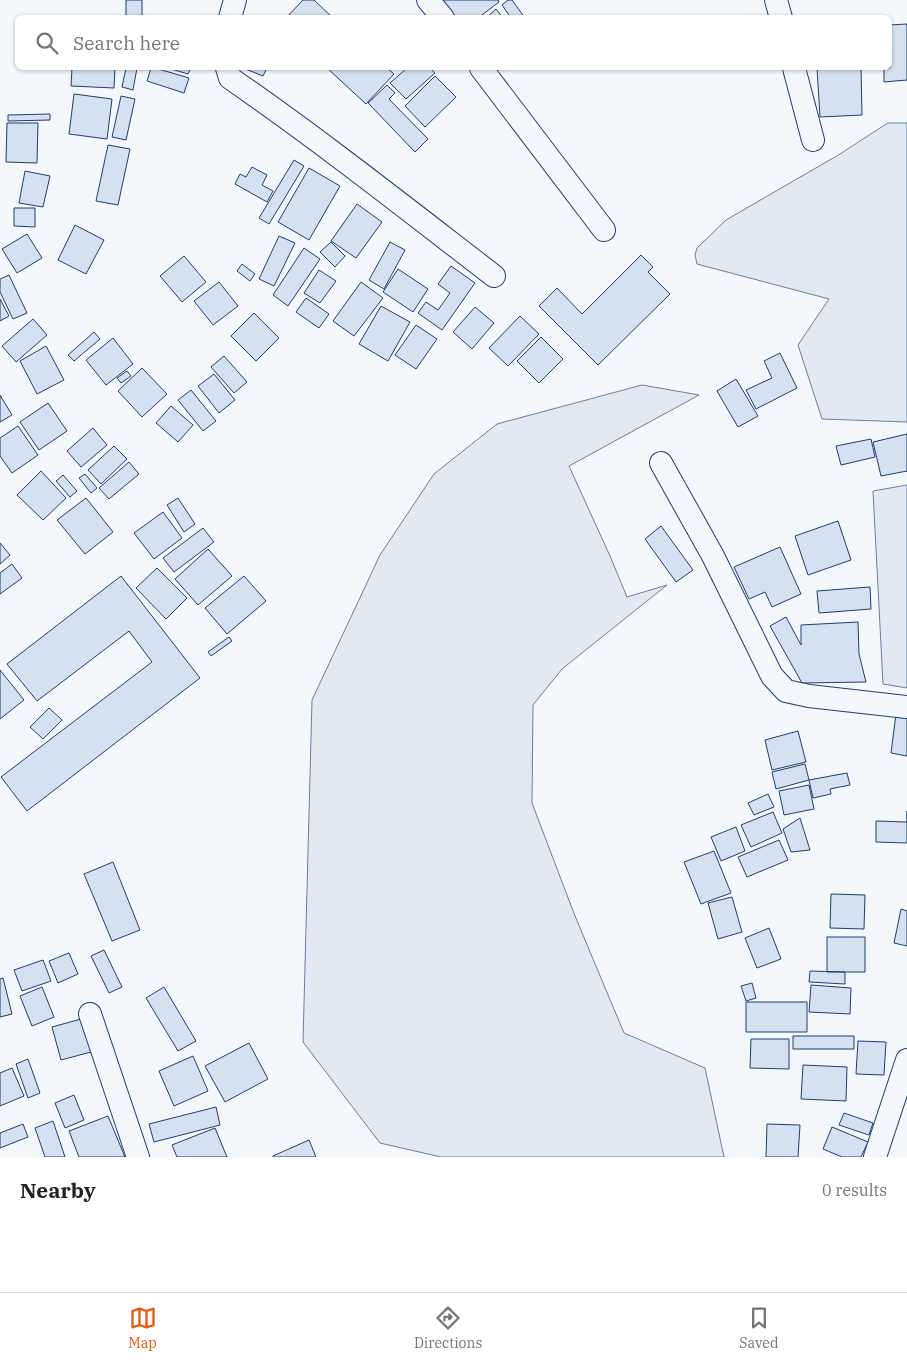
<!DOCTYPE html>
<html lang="en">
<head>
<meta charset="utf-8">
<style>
	:root { --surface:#fff; --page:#f2f2f2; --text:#202124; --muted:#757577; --line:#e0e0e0; --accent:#ea580c }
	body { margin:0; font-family:"IBM Plex Serif",serif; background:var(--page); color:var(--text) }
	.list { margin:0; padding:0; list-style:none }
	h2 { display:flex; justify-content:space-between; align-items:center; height:65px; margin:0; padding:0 20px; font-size:21px }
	h2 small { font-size:16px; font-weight:400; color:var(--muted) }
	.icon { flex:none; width:28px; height:28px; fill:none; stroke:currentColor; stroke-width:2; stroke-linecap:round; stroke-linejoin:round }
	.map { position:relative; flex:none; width:907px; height:1157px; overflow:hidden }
	.search { position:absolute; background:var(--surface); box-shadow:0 1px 4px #0004; left:15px; right:15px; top:15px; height:55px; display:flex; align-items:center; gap:12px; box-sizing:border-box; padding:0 18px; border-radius:8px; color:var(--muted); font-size:19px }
	.sheet { height:135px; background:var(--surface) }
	nav { display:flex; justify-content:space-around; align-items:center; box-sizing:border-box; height:70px; border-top:1px solid var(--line); background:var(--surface); font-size:14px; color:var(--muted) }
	nav a { display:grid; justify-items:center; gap:2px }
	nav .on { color:var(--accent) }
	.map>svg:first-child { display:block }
	.green { fill:#e3e9f0; stroke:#687fa3 }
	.building { fill:#d5e0f0; stroke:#1d3f73 }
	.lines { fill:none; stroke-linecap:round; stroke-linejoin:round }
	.minor-casing { stroke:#1d3f73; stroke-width:24 }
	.minor { stroke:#f4f7fb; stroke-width:22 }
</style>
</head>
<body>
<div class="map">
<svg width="907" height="1157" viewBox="0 0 907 1157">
	<rect width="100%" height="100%" fill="#f4f7fb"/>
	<path class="green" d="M888,123H907V422L822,419L798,345L829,299L697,264L695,255L697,248L726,220L840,154L880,128Z
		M642,385L699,395L569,466L610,556L627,597L667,585L562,669L533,705L532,803L575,916L624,1033L705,1068L724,1157H441L380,1143L303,1042L312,700L380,555L434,474L497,424Z
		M907,485V688L883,684L873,491Z"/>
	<path class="building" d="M126,0H142V18H126Z
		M303,0H314L333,18H286Z
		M443,0H498L499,2L478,18H455Z
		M508,0H512L525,18H511L502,5Z
		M496,9L503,18H486Z
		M907,24V80L884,82V68H890V25Z
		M72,68H115L114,88L71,86Z
		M126,68H137L133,90L122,87Z
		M151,68H155L189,78L184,93L147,81Z
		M168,68H191L188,74Z
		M243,68H267L263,76Z
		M327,68H387L394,74L366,104Z
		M407,68H430L435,73L406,99L390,83Z
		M817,68H861L862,115L820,117Z
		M435,76L456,97L425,127L405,106Z
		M387,85L395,93L389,99L428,139L415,152L368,103Z
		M74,94L112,99L107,139L69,134Z
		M121,96L135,99L126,140L112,137Z
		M50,114V120L8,121V115Z
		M7,123H38L37,163L6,162Z
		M108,145L130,149L118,205L96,201Z
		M294,160L304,166L269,224L259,218Z
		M252,167L267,175L262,185L273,191L267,202L235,184L240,174L246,177Z
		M309,168L340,186L309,240L278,222Z
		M25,171L50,176L43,207L19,203Z
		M357,204L382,222L356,258L331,241Z
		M14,208H35V227L14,226Z
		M75,225L104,240L86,274L58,260Z
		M27,234L42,258L17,273L2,249Z
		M279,236L295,243L274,286L259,279Z
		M331,242L345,256L335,267L320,252Z
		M390,242L405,250L384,289L369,280Z
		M304,248L320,259L288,306L273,295Z
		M641,255L653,267L648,272L670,294L598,365L539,306L557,288L582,314Z
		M184,256L206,282L182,302L160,276Z
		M242,264L255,274L250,281L237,271Z
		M451,266L475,283L442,330L418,313L426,302L438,310L450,293L438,284Z
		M398,269L428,289L413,312L383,292Z
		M319,270L336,281L320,303L304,293Z
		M9,275L27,313L13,319L0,292V279Z
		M219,282L238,306L213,325L194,301Z
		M361,282L383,298L354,336L333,321Z
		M306,298L329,314L319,328L296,312Z
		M0,299L9,316L0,321Z
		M381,306L410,322L388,361L359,344Z
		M475,307L494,323L472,349L453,332Z
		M254,313L279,338L256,361L231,336Z
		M520,316L539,334L508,366L489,348Z
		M33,319L47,335L16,362L2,346Z
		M416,325L437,339L416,369L395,355Z
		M94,332L100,339L74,361L68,355Z
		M541,337L563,359L539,383L517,361Z
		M113,338L133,364L106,385L86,360Z
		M46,346L64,380L37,394L20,361Z
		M780,353L797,388L756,409L746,390L772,378L764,361Z
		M224,356L247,382L234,393L211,367Z
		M142,368L167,394L142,417L118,391Z
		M127,371L131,376L121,383L117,378Z
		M214,374L235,400L219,413L198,386Z
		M736,379L758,416L738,427L717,391Z
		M191,390L216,421L203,431L178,400Z
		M0,395L12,415L0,422Z
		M48,403L67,431L39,450L20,422Z
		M171,406L193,425L178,442L156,423Z
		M18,426L38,455L12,473L0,456V438Z
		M93,428L107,445L81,467L67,451Z
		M907,434V471L881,476L873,442Z
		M871,439L875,457L841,465L836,446Z
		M114,446L127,459L101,484L88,470Z
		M129,462L139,474L109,499L99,488Z
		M41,471L66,498L43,520L17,495Z
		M85,474L97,488L91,493L79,478Z
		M63,475L77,491L70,497L56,481Z
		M86,498L113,532L85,554L57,520Z
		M178,498L195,524L184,532L167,505Z
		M163,512L182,538L154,559L134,533Z
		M838,521L851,560L808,575L795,536Z
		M661,526L693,570L676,582L645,539Z
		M203,528L214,542L174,572L163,558Z
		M0,543L10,555L0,564Z
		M780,547L801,594L772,607L765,592L749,599L734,567Z
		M208,549L232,576L198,605L175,579Z
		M12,564L22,578L0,594V573Z
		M157,568L187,598L166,619L136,588Z
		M121,576L200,678L27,811L1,777L152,662L129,631L37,701L7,664Z
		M244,576L266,601L227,634L205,608Z
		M870,587L871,609L819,613L817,591Z
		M786,617L801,645V625L858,622L859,654L866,682L802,683L770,626Z
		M229,637L232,641L211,656L208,652Z
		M0,670L24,700L0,719Z
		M49,708L62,720L43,739L30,727Z
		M896,714L907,715V756L891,753Z
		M798,731L806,762L772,770L765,740Z
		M805,764L809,780L776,789L772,772Z
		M847,773L850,785L830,789L831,794L813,798L809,780Z
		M809,785L814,809L784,815L779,791Z
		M768,794L774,807L754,815L748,803Z
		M907,811V843L876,842V821L907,822Z
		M773,812L782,833L751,847L741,825Z
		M800,818L810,850L791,852L783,829Z
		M736,827L745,851L721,861L711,837Z
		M779,840L788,860L747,877L738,857Z
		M714,851L731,893L701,904L684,862Z
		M113,862L140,930L112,941L84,874Z
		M831,894L865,895L864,929L830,928Z
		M732,897L742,932L718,939L708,903Z
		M901,909L907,911V946L894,943Z
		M769,928L781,959L757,968L745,938Z
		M827,937H865V972H827Z
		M104,950L122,987L109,993L91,956Z
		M69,953L78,974L58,983L49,961Z
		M43,960L51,981L22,991L14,970Z
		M810,971L845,972V984L809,982Z
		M3,978L12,1014L0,1017V979Z
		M752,983L756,998L746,1001L741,986Z
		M811,985L851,988L850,1014L809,1012Z
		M42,987L54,1017L32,1026L20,996Z
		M164,987L196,1041L178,1051L146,998Z
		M746,1002H807V1032H746Z
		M81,1019L91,1052L61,1060L52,1027Z
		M793,1036H854V1049H793Z
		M751,1039H789V1069L750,1068Z
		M858,1041L886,1042L884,1075L856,1074Z
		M249,1043L268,1079L225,1102L205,1066Z
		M193,1056L208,1091L174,1106L159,1071Z
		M28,1059L40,1093L28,1098L16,1064Z
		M803,1065L847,1067L846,1101L801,1099Z
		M12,1068L24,1096L0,1106V1073Z
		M74,1095L84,1120L65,1128L55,1103Z
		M216,1107L220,1125L154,1142L149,1124Z
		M844,1113L873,1123L869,1135L839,1125Z
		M108,1116L125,1157H79L69,1131Z
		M53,1121L65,1157H45L35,1128Z
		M23,1124L28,1137L0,1148V1133Z
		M767,1124L800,1125L798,1157H766Z
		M832,1127L868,1142L861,1157H842L823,1149Z
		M215,1128L227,1157H177L172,1145Z
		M309,1140L316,1157H273V1156Z"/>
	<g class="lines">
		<g class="minor-casing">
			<path id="minor" d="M428,0L443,18
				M776,0L781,18
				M230,18L235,0
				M227,68L230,78C321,141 407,209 494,276
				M481,68L604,230
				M794,68L813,140
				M661,463L713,556L772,676L786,691L809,696L907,707
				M90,1014L138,1157
				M875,1157L907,1060"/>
		</g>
		<use href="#minor" class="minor"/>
	</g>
</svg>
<div class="search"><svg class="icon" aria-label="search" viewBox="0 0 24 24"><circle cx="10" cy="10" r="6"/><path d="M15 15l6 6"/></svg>Search here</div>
</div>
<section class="sheet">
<h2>Nearby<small>0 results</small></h2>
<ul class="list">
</ul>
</section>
<nav>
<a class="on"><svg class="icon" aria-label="map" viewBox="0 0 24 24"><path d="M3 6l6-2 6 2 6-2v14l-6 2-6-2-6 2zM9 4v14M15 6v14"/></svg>Map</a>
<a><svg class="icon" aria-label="directions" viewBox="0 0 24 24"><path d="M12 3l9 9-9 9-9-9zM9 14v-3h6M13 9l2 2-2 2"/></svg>Directions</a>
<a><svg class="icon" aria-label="saved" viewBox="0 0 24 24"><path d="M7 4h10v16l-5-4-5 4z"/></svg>Saved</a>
</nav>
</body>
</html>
